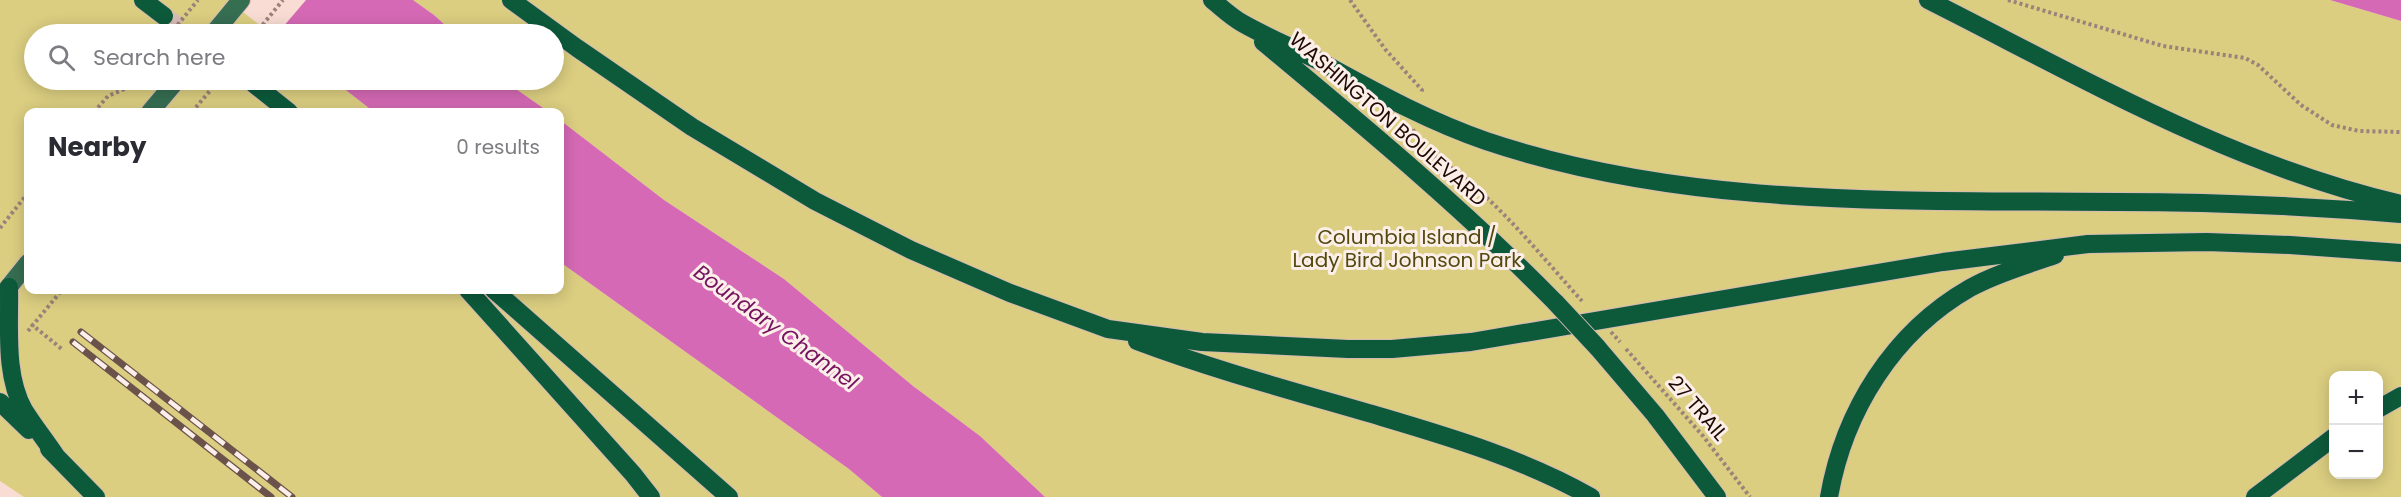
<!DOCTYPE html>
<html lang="en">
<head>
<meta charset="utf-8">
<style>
	:root { --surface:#fff; --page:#f7f7f7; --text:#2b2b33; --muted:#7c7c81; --line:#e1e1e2 }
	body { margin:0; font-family:Poppins,sans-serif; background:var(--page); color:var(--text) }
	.controls { position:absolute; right:18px; bottom:18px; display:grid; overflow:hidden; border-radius:12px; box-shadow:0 3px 15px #0003 }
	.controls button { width:54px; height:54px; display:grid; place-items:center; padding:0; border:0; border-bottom:2px solid var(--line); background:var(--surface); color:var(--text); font:30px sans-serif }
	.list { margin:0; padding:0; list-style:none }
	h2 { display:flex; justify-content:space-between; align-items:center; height:78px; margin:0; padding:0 24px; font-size:26px }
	h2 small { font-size:20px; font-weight:400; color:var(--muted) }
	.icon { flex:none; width:33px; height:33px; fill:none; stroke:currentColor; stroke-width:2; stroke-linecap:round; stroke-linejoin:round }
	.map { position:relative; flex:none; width:2401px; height:497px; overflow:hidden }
	.search { position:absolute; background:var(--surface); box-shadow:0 3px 15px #0003; left:24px; top:24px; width:540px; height:66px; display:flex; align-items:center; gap:15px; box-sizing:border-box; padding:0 21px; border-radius:33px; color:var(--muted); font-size:22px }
	.panel { position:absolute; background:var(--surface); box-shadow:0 3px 15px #0003; left:24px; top:108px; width:540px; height:186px; border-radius:12px }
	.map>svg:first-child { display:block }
	.green { fill:#dbce81; fill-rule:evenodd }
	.water { fill:#d569b5 }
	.pier { fill:#f9ddd4 }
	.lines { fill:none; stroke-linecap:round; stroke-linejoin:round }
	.highway-tunnel { stroke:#d8bdb5; stroke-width:18; stroke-dasharray:18 9; stroke-linecap:butt }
	.primary-casing { stroke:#d6bbb3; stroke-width:20 }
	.highway-casing { stroke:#d6bbb3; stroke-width:20 }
	.path { stroke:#9b827a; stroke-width:4; stroke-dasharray:3 3; stroke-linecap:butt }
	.primary { stroke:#366e52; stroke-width:18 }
	.highway { stroke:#0d5a3b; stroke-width:18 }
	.rail-casing { stroke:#6b534c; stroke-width:7 }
	.rail { stroke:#fceee9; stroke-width:4.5; stroke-dasharray:14; stroke-linecap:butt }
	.highway-bridge-casing { stroke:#d6bbb3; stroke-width:20; stroke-linecap:butt }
	.path-bridge { stroke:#9b827a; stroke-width:4; stroke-dasharray:3 3; stroke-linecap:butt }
	.highway-bridge { stroke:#0d5a3b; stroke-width:18 }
	.labels { text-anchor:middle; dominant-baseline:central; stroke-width:6; stroke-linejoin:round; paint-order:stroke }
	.street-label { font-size:20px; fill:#1f0903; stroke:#fceee9 }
	.park-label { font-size:20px; fill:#52490d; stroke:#fceee9 }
	.water-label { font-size:21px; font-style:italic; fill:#75125e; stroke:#fceee9 }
</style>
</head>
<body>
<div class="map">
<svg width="2401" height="497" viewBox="0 0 2401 497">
	<rect width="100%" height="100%" fill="#f9ddd4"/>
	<path class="green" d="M0,0H231L276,34H34V80H333L374,112H28V290H560V262L849,469L882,497H24L0,481Z
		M413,0H2330L2401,21V497H1045L980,436L913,386L784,279L664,200L560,120V112H549L503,80H554V34H455L434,15ZM2334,376H2378V474H2334Z"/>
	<path class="water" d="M231,0H413L434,15L455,34H276Z
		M2330,0H2401V21Z
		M333,80H503L549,112H374Z
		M560,120L664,200L784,279L913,386L980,436L1045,497H882L849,469L560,262Z"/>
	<path class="pier" d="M228,0H306L277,34H271Z"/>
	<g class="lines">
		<path class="highway-tunnel" d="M164,16L190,34"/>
		<g class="primary-casing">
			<path id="primary" d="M213,34L241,0
				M150,112L177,80
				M0,298L28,263"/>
		</g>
		<g class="highway-casing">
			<path id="highway" d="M143,0L164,16
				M511,0L577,48L692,127L815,201L911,250L1010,293L1108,329L1202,342L1348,349H1392L1471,342L1943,262L2088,244L2207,242L2290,245L2401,253
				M1212,0C1222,8 1231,17 1242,23C1270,39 1301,51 1330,67C1381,95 1431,122 1486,141C1688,209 1907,200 2117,202C2212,202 2307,206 2401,214
				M1928,0C2081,77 2232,165 2401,204
				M1263,42C1364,126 1464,209 1556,303
				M249,80L289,112
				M9,287C10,327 4,374 24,410C34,426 46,441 56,456
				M468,290L633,474L651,497
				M494,290L729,497
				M1137,341C1217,371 1300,393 1382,417C1453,438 1526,460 1591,497
				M1597,347L1655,415L1717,497
				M0,402L29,430
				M2378,409L2401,396
				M49,449L96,497
				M1829,497C1844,411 1893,332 1970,288C1997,273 2027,265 2055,255
				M2255,497L2334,437"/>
		</g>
		<path class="path" d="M1350,0L1385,49L1422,90L1421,94
			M2008,0L2163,46L2245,58L2258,65L2301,105L2332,125L2359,131L2401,132
			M255,34L283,0
			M94,112L108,96L127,88L133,80
			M192,112L219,80
			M1413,129C1418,149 1439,158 1454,170C1499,203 1544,259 1582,301
			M0,228L28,193
			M31,324L63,350
			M28,331L62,290
			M1626,349L1703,436L1750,497"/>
		<use href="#primary" class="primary"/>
		<use href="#highway" class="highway"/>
		<g class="rail-casing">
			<path id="rail" d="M81,332L292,497
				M73,342L271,497"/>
		</g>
		<use href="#rail" class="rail"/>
		<g class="highway-bridge-casing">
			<path id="highway-bridge" d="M1556,303L1597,347"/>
		</g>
		<path class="path-bridge" d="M170,34L198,0
			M1611,332L1620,342"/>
		<use href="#highway-bridge" class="highway-bridge"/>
	</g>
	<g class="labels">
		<g class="street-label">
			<text transform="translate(1388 119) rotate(41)">WASHINGTON BOULEVARD</text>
			<text transform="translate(1698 408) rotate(49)">27 TRAIL</text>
		</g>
		<g class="park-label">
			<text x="1407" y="237">Columbia Island /<tspan x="1407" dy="23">Lady Bird Johnson Park</tspan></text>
		</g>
		<g class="water-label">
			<text transform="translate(776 327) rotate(36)">Boundary Channel</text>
		</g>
	</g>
</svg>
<div class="controls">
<button>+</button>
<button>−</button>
</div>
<div class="search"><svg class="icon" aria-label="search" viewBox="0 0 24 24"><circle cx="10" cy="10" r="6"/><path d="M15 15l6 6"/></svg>Search here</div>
<section class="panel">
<h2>Nearby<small>0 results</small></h2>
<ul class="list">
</ul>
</section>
</div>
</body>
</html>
